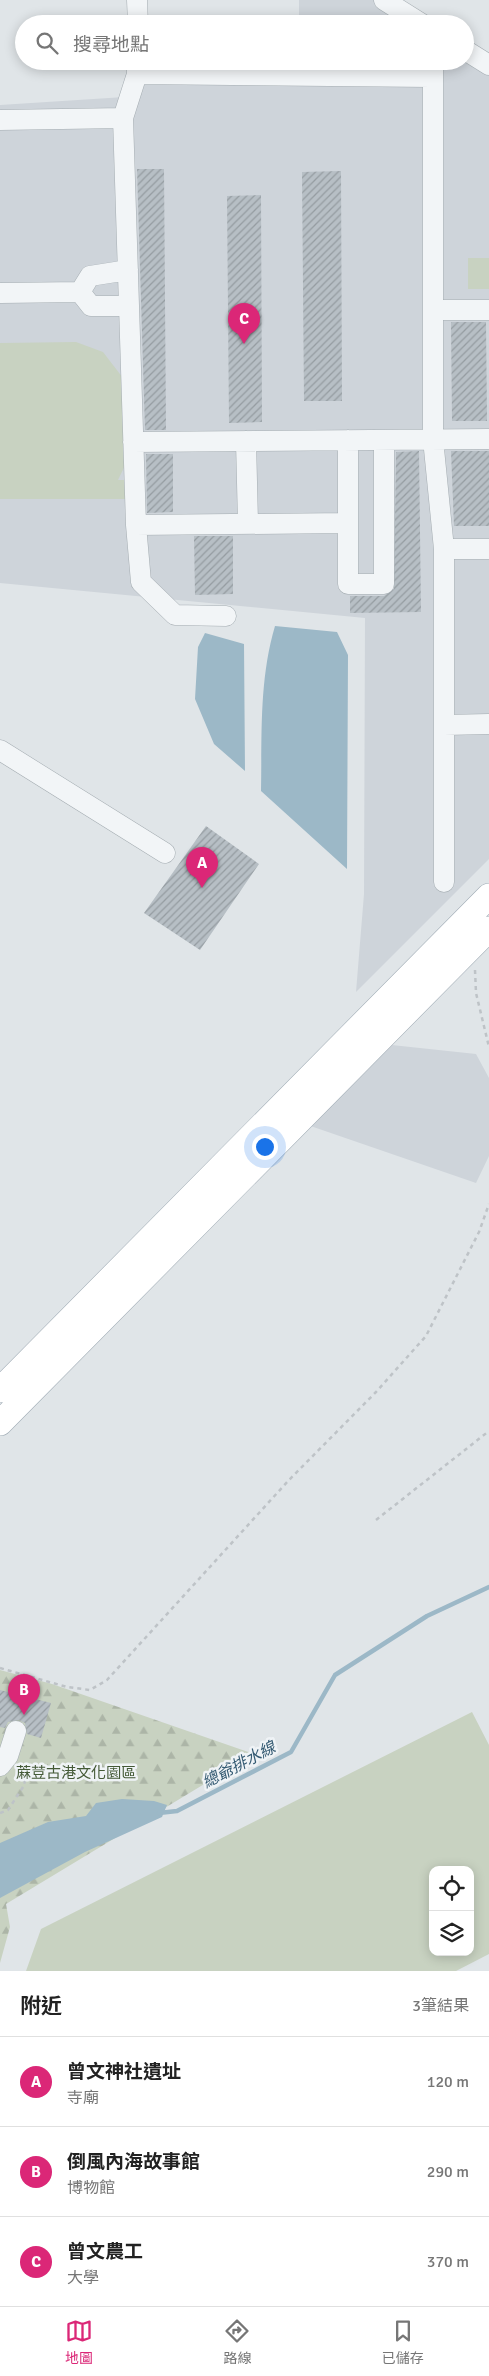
<!DOCTYPE html>
<html lang="zh-TW">
<head>
<meta charset="utf-8">
<style>
	:root { --surface:#fff; --page:#f6f6f6; --text:#222; --muted:#767676; --line:#e0e0e0; --accent:#db2777 }
	body { margin:0; font-family:Signika,"Noto Sans TC",sans-serif; background:var(--page); color:var(--text) }
	.controls { position:absolute; right:15px; bottom:15px; display:grid; overflow:hidden; border-radius:10px; box-shadow:0 2px 12px #0003 }
	.controls button { width:45px; height:45px; display:grid; place-items:center; padding:0; border:0; border-bottom:1px solid var(--line); background:var(--surface); color:var(--text); font:25px sans-serif }
	.you { position:absolute; left:264px; top:1146px; width:18px; height:18px; margin:-12px; border:4px solid #fff; border-radius:50%; background:#1a73e8; box-shadow:0 0 0 8px #1a73e833 }
	.badge { display:grid; place-items:center; width:32px; height:32px; border-radius:50%; background:var(--accent); color:#fff; font-size:16px; font-weight:700 }
	.pin { position:absolute; translate:-50% -41px; filter:drop-shadow(0 1px 2px #0008) }
	.pin::after { content:''; position:absolute; top:26px; width:18px; height:15px; background:inherit; clip-path:polygon(0 0,100% 0,50% 100%) }
	.list { margin:0; padding:0; list-style:none }
	h2 { display:flex; justify-content:space-between; align-items:center; height:65px; margin:0; padding:0 20px; font-size:21px }
	h2 small { font-size:16px; font-weight:400; color:var(--muted) }
	.list li { display:grid; grid-template-columns:32px 1fr auto; gap:15px; align-items:center; box-sizing:border-box; height:90px; padding:0 20px; border-top:1px solid var(--line) }
	.list b { display:block; font-size:19px; white-space:nowrap }
	.list p { margin:0; font-size:16px; white-space:nowrap; color:var(--muted) }
	.list em { font-size:16px; font-style:normal; color:var(--muted) }
	.icon { flex:none; width:28px; height:28px; fill:none; stroke:currentColor; stroke-width:2; stroke-linecap:round; stroke-linejoin:round }
	.map { position:relative; flex:none; width:489px; height:1971px; overflow:hidden }
	.search { position:absolute; background:var(--surface); box-shadow:0 2px 12px #0003; left:15px; right:15px; top:15px; height:55px; display:flex; align-items:center; gap:12px; box-sizing:border-box; padding:0 18px; border-radius:28px; color:var(--muted); font-size:19px }
	.sheet { height:335px; background:var(--surface) }
	nav { display:flex; justify-content:space-around; align-items:center; box-sizing:border-box; height:70px; border-top:1px solid var(--line); background:var(--surface); font-size:14px; color:var(--muted) }
	nav a { display:grid; justify-items:center; gap:2px }
	nav .on { color:var(--accent) }
	.map>svg:first-child { display:block }
	.built { fill:#ced4da }
	.green { fill:#c8d2c1; fill-rule:evenodd }
	.forest { fill:url(#forest-firs) }
	.water { fill:#9cb8c7 }
	.lines { fill:none; stroke-linecap:round; stroke-linejoin:round }
	.stream { stroke:#9cb8c7; stroke-width:4.5 }
	.building { fill:url(#building-hatch) }
	.minor-casing { stroke:#a5adb2; stroke-width:21 }
	.major-casing { stroke:#9fabb4; stroke-width:26 }
	.path { stroke:#bec3c7; stroke-width:2.5; stroke-dasharray:4 4; stroke-linecap:butt }
	.minor { stroke:#f2f5f7; stroke-width:20 }
	.major { stroke:#fff; stroke-width:25 }
	.labels { text-anchor:middle; dominant-baseline:central; stroke-width:5; stroke-linejoin:round; paint-order:stroke }
	.park-label { font-size:15px; fill:#445a37; stroke:#eff3f6 }
	.water-label { font-size:16px; font-style:italic; fill:#345a72; stroke:#eff3f6 }
</style>
</head>
<body>
<div class="map">
<svg width="489" height="1971" viewBox="0 0 489 1971">
	<defs>
		<pattern id="forest-firs" width="22" height="20" patternUnits="userSpaceOnUse" patternTransform="scale(1.25)"><rect width="22" height="20" fill="#c8d2c1"/><path d="M5 1l3.5 6h-7zM16 11l3.5 6h-7z" fill="#acb5a7"/></pattern>
		<pattern id="building-hatch" width="6" height="6" patternUnits="userSpaceOnUse" patternTransform="scale(1.25)"><rect width="6" height="6" fill="#b7bfc5"/><path d="M-1 1l2-2M0 6l6-6M5 7l2-2" fill="none" stroke="#959ca1"/></pattern>
	</defs>
	<rect width="100%" height="100%" fill="#e0e5e8"/>
	<path class="built" d="M299,0H377L417,24H299Z
		M146,61H465L489,68V859L356,992L364,894L365,618L0,583V105L140,96Z
		M373,1043L476,1054L489,1078V1156L476,1183L296,1121Z"/>
	<path class="green" d="M468,258H489V289H468Z
		M76,342L103,352L123,378L132,451L118,480H139V499H0V343Z
		M472,1712L489,1745V1954L456,1971H26L41,1929ZM433,1870H470V1952H433Z"/>
	<path class="forest" d="M0,1670L52,1684L254,1754L6,1904L10,1927L0,1963Z"/>
	<path class="water" d="M275,626L337,632L348,655L347,869L261,791C262,736 259,680 275,626Z
		M205,633L244,644L245,771L214,744L195,699L198,647Z
		M122,1799L154,1801L167,1805L162,1817L85,1852L0,1898V1843L48,1822L86,1816L96,1803Z"/>
	<g class="lines">
		<path class="stream" d="M159,1813L177,1811L291,1752L335,1675L427,1616L489,1587"/>
	</g>
	<path class="building" d="M137,169H164L166,430H145Z
		M341,171L342,401H304L302,172Z
		M261,195L262,422L229,423L227,196Z
		M451,322H486L487,421H452Z
		M419,451L421,612L350,613V596H384L394,589L396,452Z
		M451,451H489V526H454Z
		M146,454H173V512L147,513Z
		M194,536H233V594L195,595Z
		M206,826L259,864L200,950L144,913Z
		M0,1690L51,1703L41,1738L27,1734L25,1723L19,1720L8,1722L5,1728L0,1727Z"/>
	<g class="lines">
		<g class="minor-casing">
			<path id="minor" d="M137,0L138,24
				M384,0L422,24
				M465,50L489,65
				M137,61V74L123,118L136,525L141,582L175,615L226,616
				M433,61V439L444,549V882
				M137,74L431,77
				M0,120L123,118
				M128,270L90,276L80,292L91,306H129
				M0,293L80,292
				M433,310H489
				M348,440V523
				M246,441L248,523
				M133,442L489,439
				M136,525L348,523V584H384V440
				M444,549H489
				M444,725L489,724
				M0,750L165,853
				M0,1766L8,1756L16,1731"/>
		</g>
		<g class="major-casing">
			<path id="major" d="M0,1390L489,896
				M0,1423L489,929"/>
		</g>
		<path class="path" d="M475,970L476,993L489,1047
			M376,1520L489,1431
			M0,1668L67,1687L90,1690L107,1680L289,1480L376,1392L426,1336L479,1232L489,1204
			M0,1813L8,1810L25,1784L22,1770L19,1767"/>
		<use href="#minor" class="minor"/>
		<use href="#major" class="major"/>
	</g>
	<g class="labels">
		<g class="park-label">
			<text x="76" y="1773">蔴荳古港文化園區</text>
		</g>
		<g class="water-label">
			<text transform="translate(239 1765) rotate(-28)">總爺排水線</text>
		</g>
	</g>
</svg>
<div class="controls">
<button><svg class="icon" aria-label="locate" viewBox="0 0 24 24"><circle cx="12" cy="12" r="6"/><path d="M12 2v4M12 18v4M2 12h4M18 12h4"/></svg></button>
<button><svg class="icon" aria-label="layers" viewBox="0 0 24 24"><path d="M12 4l9 5-9 5-9-5zM3 14l9 5 9-5"/></svg></button>
</div>
<div class="you"></div>
<div class="pin badge" style="left:202px;top:888px">A</div>
<div class="pin badge" style="left:24px;top:1715px">B</div>
<div class="pin badge" style="left:244px;top:344px">C</div>
<div class="search"><svg class="icon" aria-label="search" viewBox="0 0 24 24"><circle cx="10" cy="10" r="6"/><path d="M15 15l6 6"/></svg>搜尋地點</div>
</div>
<section class="sheet">
<h2>附近<small>3筆結果</small></h2>
<ul class="list">
<li><span class="badge">A</span><div><b>曾文神社遺址</b><p>寺廟</p></div><em>120 m</em></li>
<li><span class="badge">B</span><div><b>倒風內海故事館</b><p>博物館</p></div><em>290 m</em></li>
<li><span class="badge">C</span><div><b>曾文農工</b><p>大學</p></div><em>370 m</em></li>
</ul>
</section>
<nav>
<a class="on"><svg class="icon" aria-label="map" viewBox="0 0 24 24"><path d="M3 6l6-2 6 2 6-2v14l-6 2-6-2-6 2zM9 4v14M15 6v14"/></svg>地圖</a>
<a><svg class="icon" aria-label="directions" viewBox="0 0 24 24"><path d="M12 3l9 9-9 9-9-9zM9 14v-3h6M13 9l2 2-2 2"/></svg>路線</a>
<a><svg class="icon" aria-label="saved" viewBox="0 0 24 24"><path d="M7 4h10v16l-5-4-5 4z"/></svg>已儲存</a>
</nav>
</body>
</html>
